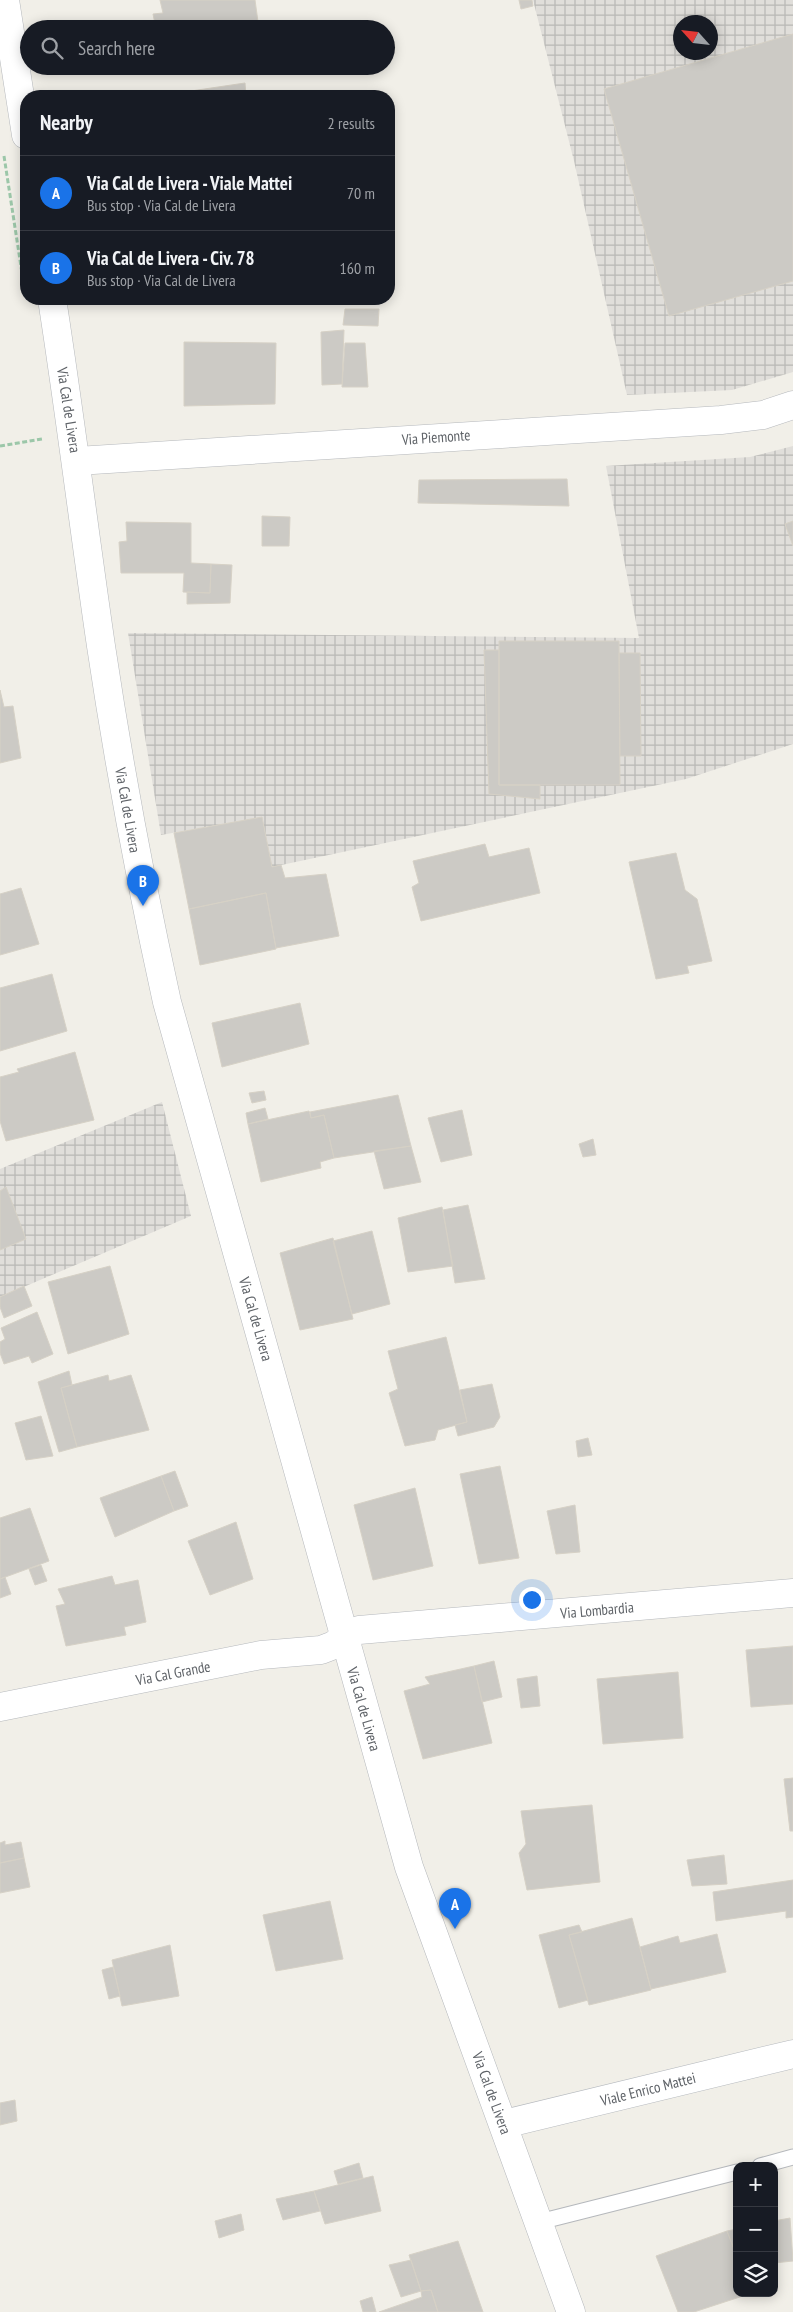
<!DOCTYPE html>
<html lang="en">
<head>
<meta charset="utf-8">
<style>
	:root { --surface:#171b24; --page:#20242c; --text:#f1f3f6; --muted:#9ea1a6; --line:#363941; --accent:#1a73e8 }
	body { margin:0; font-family:"PT Sans Narrow",sans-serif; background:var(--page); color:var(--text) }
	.controls { position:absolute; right:15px; bottom:15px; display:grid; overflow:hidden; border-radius:10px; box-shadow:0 2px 12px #0003 }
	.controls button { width:45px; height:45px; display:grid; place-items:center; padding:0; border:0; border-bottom:1px solid var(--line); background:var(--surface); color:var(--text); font:25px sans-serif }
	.compass { position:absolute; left:673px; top:15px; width:45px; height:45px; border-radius:50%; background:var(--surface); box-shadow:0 2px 12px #0003; rotate:297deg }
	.you { position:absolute; left:531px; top:1599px; width:18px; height:18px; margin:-12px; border:4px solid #fff; border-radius:50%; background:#1a73e8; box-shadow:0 0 0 8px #1a73e833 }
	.badge { display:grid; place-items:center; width:32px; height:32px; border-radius:50%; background:var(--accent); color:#fff; font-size:16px; font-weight:700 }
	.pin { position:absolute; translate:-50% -41px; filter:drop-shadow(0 1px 2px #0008) }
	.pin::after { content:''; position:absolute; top:26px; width:18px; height:15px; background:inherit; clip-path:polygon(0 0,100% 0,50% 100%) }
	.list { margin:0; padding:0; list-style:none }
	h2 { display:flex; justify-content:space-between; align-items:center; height:65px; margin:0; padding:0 20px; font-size:21px }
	h2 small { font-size:16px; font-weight:400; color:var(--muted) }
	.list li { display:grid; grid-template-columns:32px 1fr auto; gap:15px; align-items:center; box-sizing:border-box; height:75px; padding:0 20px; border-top:1px solid var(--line) }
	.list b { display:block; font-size:19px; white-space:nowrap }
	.list p { margin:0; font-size:16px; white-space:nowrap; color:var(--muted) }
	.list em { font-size:16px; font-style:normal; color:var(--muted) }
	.icon { flex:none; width:28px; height:28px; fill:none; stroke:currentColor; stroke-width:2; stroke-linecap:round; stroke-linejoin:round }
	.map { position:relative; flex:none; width:793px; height:2312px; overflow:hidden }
	.search { position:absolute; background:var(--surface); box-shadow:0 2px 12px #0003; left:20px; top:20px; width:375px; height:55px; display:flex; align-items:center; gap:12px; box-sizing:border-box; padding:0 18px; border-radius:28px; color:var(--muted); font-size:19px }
	.panel { position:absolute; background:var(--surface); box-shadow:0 2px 12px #0003; left:20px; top:90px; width:375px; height:215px; border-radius:20px }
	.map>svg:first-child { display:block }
	.industrial { fill:url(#industrial-grid); fill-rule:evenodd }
	.building { fill:#cccac5; stroke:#d6d1c6 }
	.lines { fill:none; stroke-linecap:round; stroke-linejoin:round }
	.service-casing { stroke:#b5b8bc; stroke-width:17 }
	.minor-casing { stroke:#b5b8bc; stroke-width:29 }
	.tertiary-casing { stroke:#b5b8bc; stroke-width:29 }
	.secondary-casing { stroke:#b6babf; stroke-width:29 }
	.path { stroke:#9cc7a9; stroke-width:3; stroke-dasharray:5 2.5; stroke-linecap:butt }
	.service { stroke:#fff; stroke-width:15 }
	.minor { stroke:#fff; stroke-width:28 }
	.tertiary { stroke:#fff; stroke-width:28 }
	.secondary { stroke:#fff; stroke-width:28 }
	.labels { text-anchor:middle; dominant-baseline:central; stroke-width:4; stroke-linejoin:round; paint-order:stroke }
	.street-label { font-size:15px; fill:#5f6368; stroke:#fff }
</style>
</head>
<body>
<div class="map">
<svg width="793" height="2312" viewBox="0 0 793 2312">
	<defs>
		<pattern id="industrial-grid" width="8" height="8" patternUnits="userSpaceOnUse" patternTransform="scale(1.25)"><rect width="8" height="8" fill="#e0deda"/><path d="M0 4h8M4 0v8" fill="none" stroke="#b9b8b5"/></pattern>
	</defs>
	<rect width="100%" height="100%" fill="#f1efe8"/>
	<path class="industrial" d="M533,0H793V372L732,390L627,395L574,161ZM680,22H710V52H680Z
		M793,446V744L686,779L272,867L262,817L161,835L128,633L639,638L606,466L750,457Z
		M162,1102L191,1216L0,1297V1169Z"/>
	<path class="building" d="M160,0H255L259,29H156L153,14L163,13Z
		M519,0H532L533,6L521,9Z
		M793,34V281L669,316L604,89Z
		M245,83L246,96H164V95Z
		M345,309H379L378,326L343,325Z
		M344,330L342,384L322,385L321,332Z
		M184,342L276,343L275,404L184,406Z
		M345,343H365L368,387H342Z
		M567,479L569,506L418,503L419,480Z
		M262,516L290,517L289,546H262Z
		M793,521V546L785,524Z
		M126,522L191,523V563L211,564L210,593L183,592L184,573H121L119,542L127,541Z
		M211,564L232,565L230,603L187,604V592L210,593Z
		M499,641H619L620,785H499Z
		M484,650H499V785H540V799L489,794Z
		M619,653H640L641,756H620Z
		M0,690L4,707L13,706L21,758L0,763Z
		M262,817L272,867L281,865L285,878L326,874L339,936L276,948L266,893L189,909L174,833Z
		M485,844L489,857L529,848L540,893L421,921L412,887L419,883L413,861Z
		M676,853L685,890L697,899L712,961L687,966L689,973L656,979L629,862Z
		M21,888L39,944L0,955V894Z
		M266,893L276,949L200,965L189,909Z
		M52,974L67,1031L0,1051V988Z
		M300,1003L309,1044L222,1067L212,1023Z
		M75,1052L94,1120L6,1141L0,1121V1077L19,1072L17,1069Z
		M264,1091L266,1100L252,1103L249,1093Z
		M398,1095L411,1146L334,1158L324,1115L311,1118L310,1112Z
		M265,1108L268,1119L248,1124L246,1113Z
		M462,1110L472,1155L441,1162L428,1118Z
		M309,1111L311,1118L324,1115L334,1158L320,1162L321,1168L261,1182L248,1124Z
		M593,1139L596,1155L583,1157L579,1144Z
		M411,1146L421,1182L384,1189L374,1151Z
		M6,1187L26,1239L0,1250V1191Z
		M468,1205L485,1279L455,1283L443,1210Z
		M442,1207L453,1266L408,1272L398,1218Z
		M372,1231L390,1304L352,1314L333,1241Z
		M333,1238L353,1319L300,1330L280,1253Z
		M110,1266L129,1334L68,1354L48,1282Z
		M24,1286L32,1306L4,1318L0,1307V1297Z
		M37,1312L53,1354L32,1363L29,1356L4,1364L0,1353V1342L5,1339L1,1328Z
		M446,1337L467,1422L438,1430L435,1440L405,1446L389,1393L398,1389L388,1351Z
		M69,1371L72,1385L61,1388L77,1447L59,1452L38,1382Z
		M108,1375L109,1381L131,1375L149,1430L77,1447L61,1388Z
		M492,1384L500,1417L494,1427L458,1436L455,1425L467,1422L460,1390Z
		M41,1416L53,1456L26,1460L15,1423Z
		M588,1438L592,1455L578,1457L576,1441Z
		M500,1466L519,1558L479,1564L460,1474Z
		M175,1471L188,1506L174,1511L161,1476Z
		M161,1476L174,1511L115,1537L100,1498Z
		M415,1488L433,1566L373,1580L354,1505Z
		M575,1505L580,1552L556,1554L547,1511Z
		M30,1508L49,1561L0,1579V1518Z
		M236,1522L253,1579L210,1595L188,1541Z
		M41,1565L47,1581L35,1585L29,1569Z
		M112,1576L115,1585L138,1580L146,1622L124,1627L126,1635L66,1646L56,1606L65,1604L58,1589Z
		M5,1577L11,1594L0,1598V1579Z
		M793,1646V1704L751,1707L746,1650Z
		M494,1661L502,1697L482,1702L474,1666Z
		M474,1666L492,1743L423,1759L404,1691L430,1684L425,1677Z
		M678,1672L683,1738L603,1744L597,1679Z
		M537,1676L540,1706L521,1708L517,1679Z
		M793,1778V1831H790L784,1779Z
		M592,1805L600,1882L527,1890L519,1853L526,1844L521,1811Z
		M5,1841V1845L21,1842L24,1858L0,1863V1843Z
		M724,1855L727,1884L692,1886L687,1860Z
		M24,1858L30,1887L0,1893V1863Z
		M793,1880V1917L786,1918V1911L716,1921L713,1892Z
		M330,1901L343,1959L276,1971L263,1915Z
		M632,1918L651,1990L589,2005L569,1935Z
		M579,1925L582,1932L569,1935L588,2000L559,2008L539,1935Z
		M717,1934L726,1972L651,1989L640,1947L678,1936L680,1943Z
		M170,1945L179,1996L122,2006L112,1960Z
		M113,1967L120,1996L109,1999L102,1970Z
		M15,2100L17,2121L0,2125V2103Z
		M359,2163L363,2178L338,2184L334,2171Z
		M373,2176L381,2211L325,2224L314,2191Z
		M314,2191L320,2211L283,2220L276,2199Z
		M241,2214L244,2230L219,2238L215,2221Z
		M790,2218L793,2261L774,2263V2221Z
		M737,2229V2257L727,2231Z
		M727,2231L737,2257V2293L749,2294L694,2312H678L656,2256Z
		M458,2241L483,2312H438L431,2290L421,2291L409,2255Z
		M411,2260L421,2291L401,2297L389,2265Z
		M431,2290L438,2312H379L422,2297L421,2291Z
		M372,2297L376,2312H363L360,2301Z"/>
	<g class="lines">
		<g class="service-casing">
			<path id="service" d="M760,2166L793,2157
				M539,2222L737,2172"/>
		</g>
		<g class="minor-casing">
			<path id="minor" d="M77,461L721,420L763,415L793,405
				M0,1707L261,1655L321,1650L334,1645L344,1637L359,1630L793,1593"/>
		</g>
		<g class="tertiary-casing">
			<path id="tertiary" d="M5,0L26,135
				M52,299C70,414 84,530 101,646C119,766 141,884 167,1002L409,1867L571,2312"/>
		</g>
		<g class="secondary-casing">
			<path id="secondary" d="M504,2124L793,2054"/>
		</g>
		<path class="path" d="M4,156L24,286
			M0,446L42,439"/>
		<use href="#service" class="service"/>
		<use href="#minor" class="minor"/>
		<use href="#tertiary" class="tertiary"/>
		<use href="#secondary" class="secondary"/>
	</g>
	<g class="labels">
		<g class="street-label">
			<text transform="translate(69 410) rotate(81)">Via Cal de Livera</text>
			<text transform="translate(436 437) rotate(-4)">Via Piemonte</text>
			<text transform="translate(128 810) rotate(80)">Via Cal de Livera</text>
			<text transform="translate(256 1319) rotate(74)">Via Cal de Livera</text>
			<text transform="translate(597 1610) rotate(-5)">Via Lombardia</text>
			<text transform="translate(173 1673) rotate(-11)">Via Cal Grande</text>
			<text transform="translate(364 1709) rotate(74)">Via Cal de Livera</text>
			<text transform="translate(648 2089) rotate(-14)">Viale Enrico Mattei</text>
			<text transform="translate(492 2093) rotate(70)">Via Cal de Livera</text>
		</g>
	</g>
</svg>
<div class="controls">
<button>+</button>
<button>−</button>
<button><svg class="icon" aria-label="layers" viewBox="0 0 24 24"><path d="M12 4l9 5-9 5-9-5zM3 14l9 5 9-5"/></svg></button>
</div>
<svg class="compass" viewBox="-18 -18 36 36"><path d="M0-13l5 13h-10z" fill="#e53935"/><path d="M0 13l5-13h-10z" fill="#9ea1a6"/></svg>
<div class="you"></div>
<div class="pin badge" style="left:455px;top:1929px">A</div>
<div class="pin badge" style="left:143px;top:906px">B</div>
<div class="search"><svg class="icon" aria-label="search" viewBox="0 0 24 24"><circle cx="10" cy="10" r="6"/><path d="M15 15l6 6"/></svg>Search here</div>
<section class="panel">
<h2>Nearby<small>2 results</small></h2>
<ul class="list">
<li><span class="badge">A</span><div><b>Via Cal de Livera - Viale Mattei</b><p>Bus stop · Via Cal de Livera</p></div><em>70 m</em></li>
<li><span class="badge">B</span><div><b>Via Cal de Livera - Civ. 78</b><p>Bus stop · Via Cal de Livera</p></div><em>160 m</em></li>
</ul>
</section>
</div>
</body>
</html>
